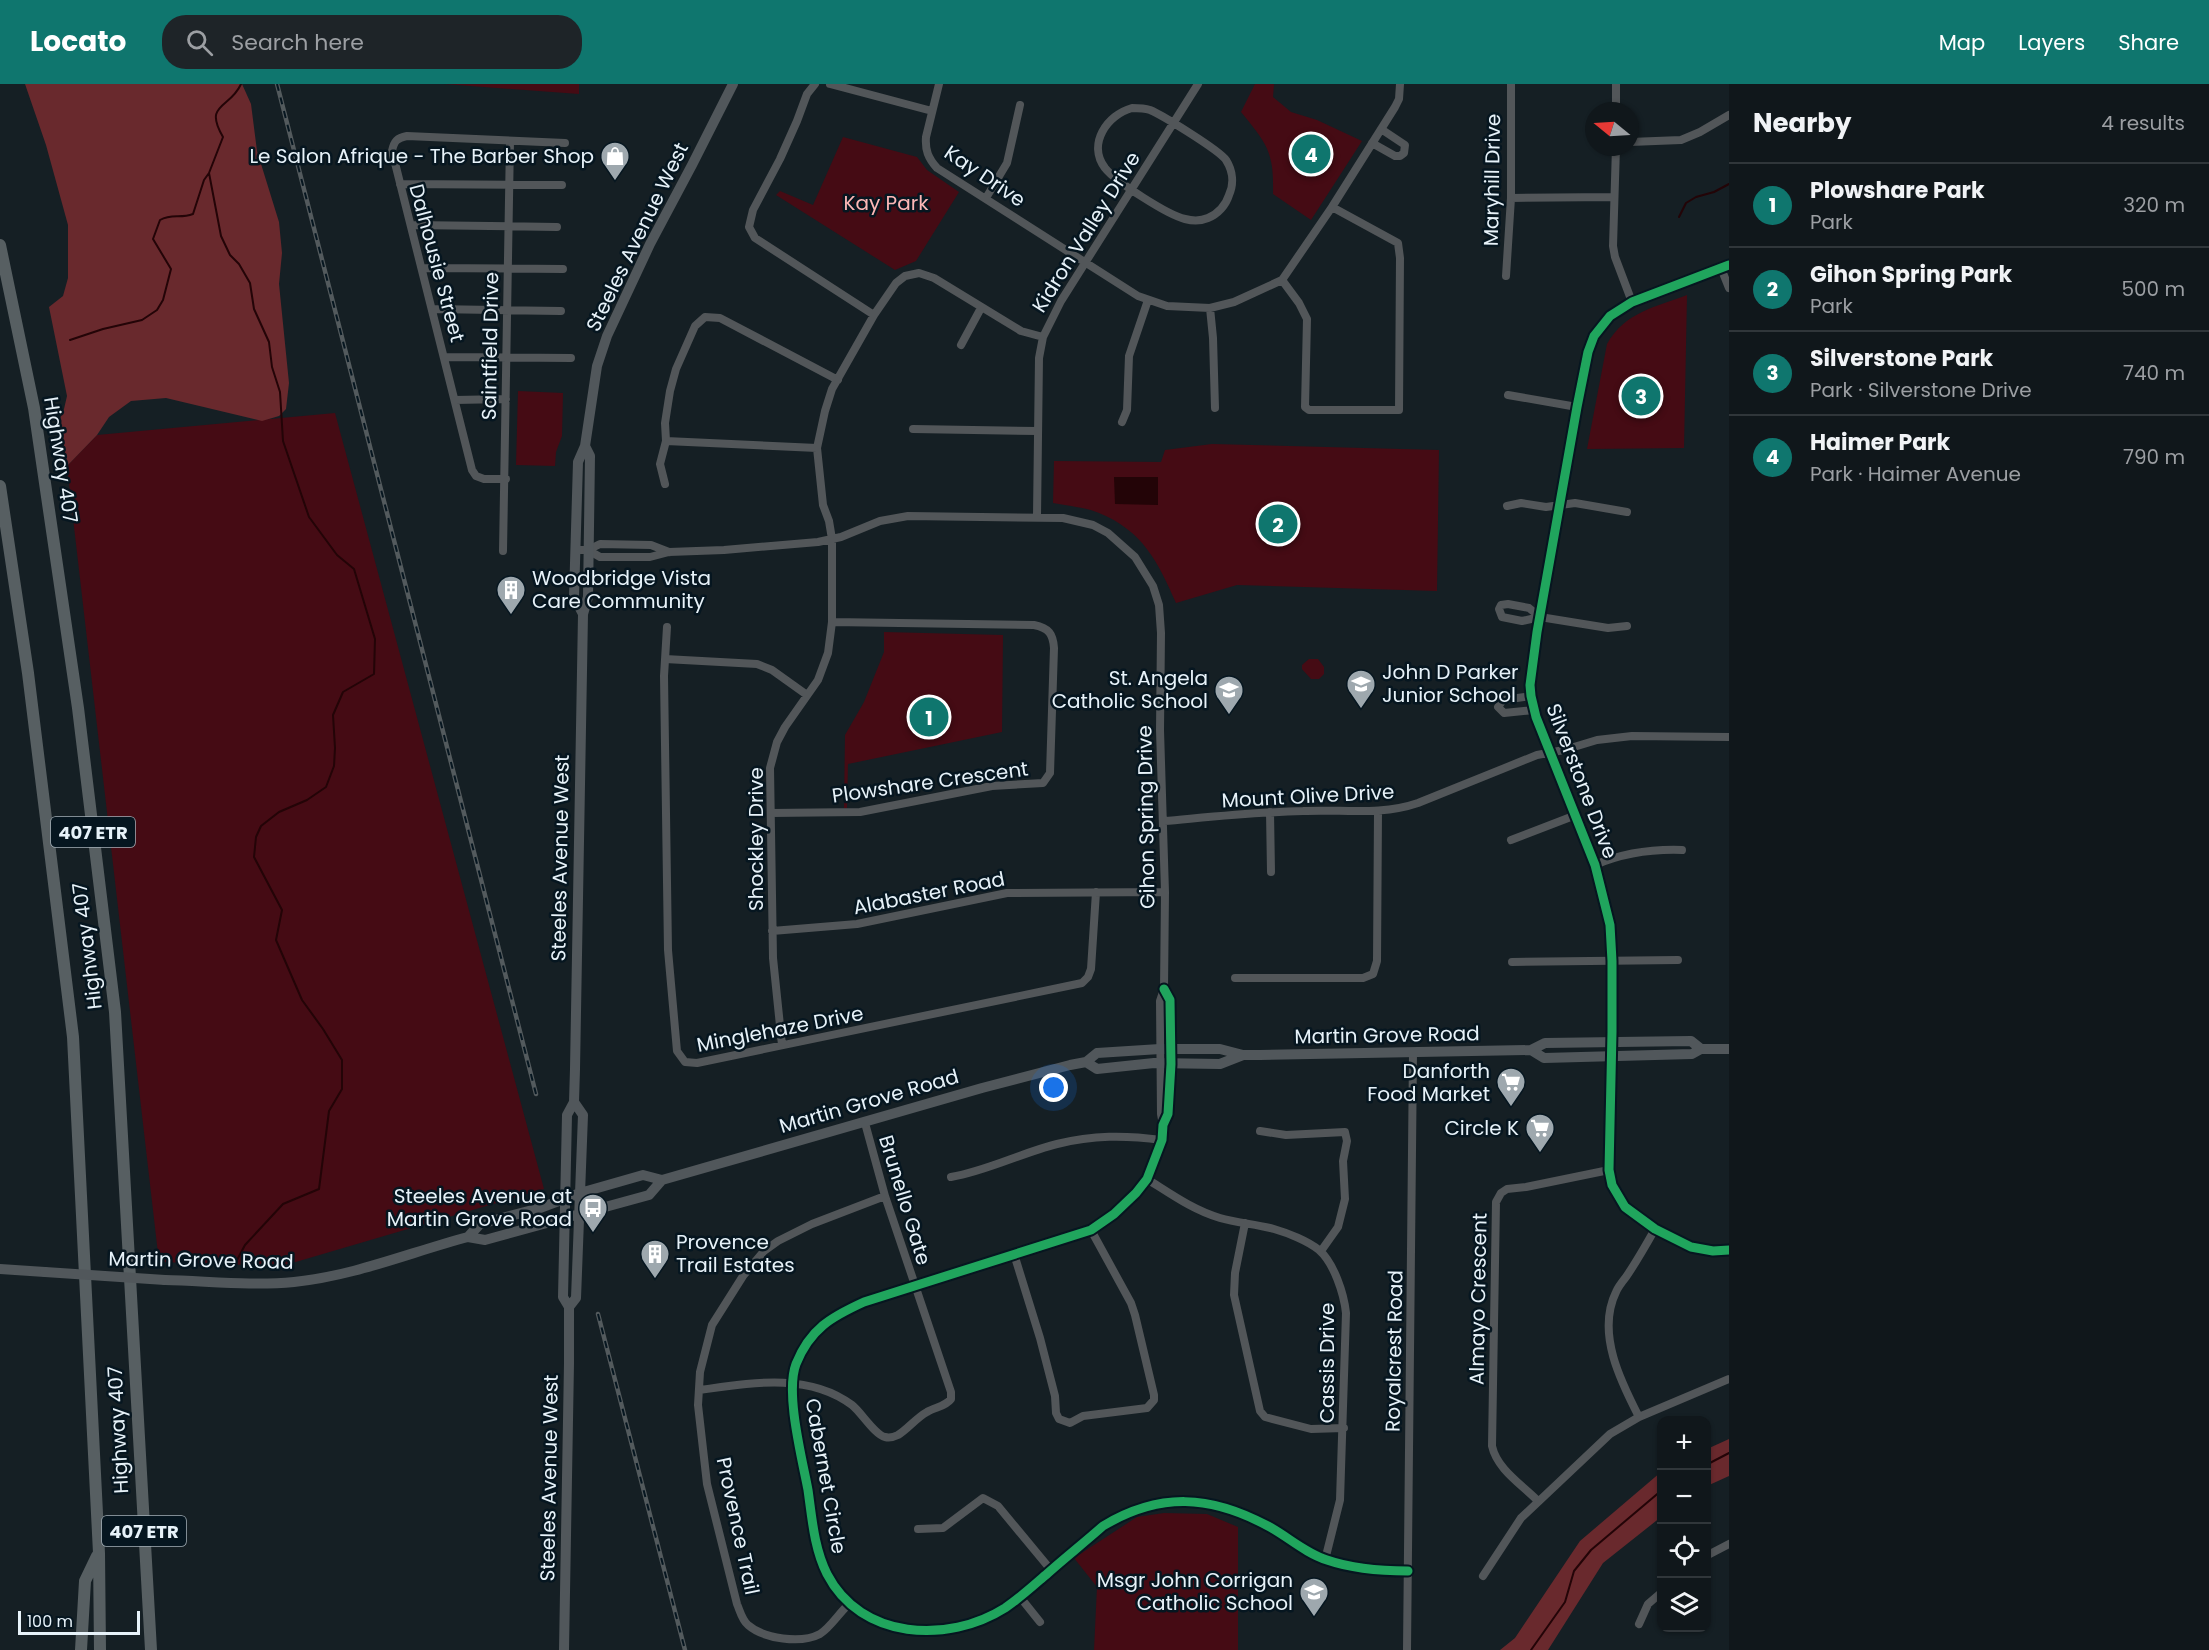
<!DOCTYPE html>
<html lang="en">
<head>
<meta charset="utf-8">
<style>
	:root { --surface:#10171b; --page:#1e2428; --text:#f1f3f6; --muted:#9c9fa3; --line:#30363a; --accent:#0f766e }
	body { margin:0; font-family:Poppins,sans-serif; background:var(--page); color:var(--text) }
	.controls { position:absolute; right:18px; bottom:18px; display:grid; overflow:hidden; border-radius:12px; box-shadow:0 2px 4px #0004 }
	.controls button { width:54px; height:54px; display:grid; place-items:center; padding:0; border:0; border-bottom:2px solid var(--line); background:var(--surface); color:var(--text); font:30px sans-serif }
	.compass { position:absolute; left:1585px; top:18px; width:54px; height:54px; border-radius:50%; background:var(--surface); box-shadow:0 2px 4px #0004; rotate:288deg }
	.scale { position:absolute; left:18px; bottom:15px; width:122px; box-sizing:border-box; padding-left:6px; border:3px solid #e7f2f9; border-top:0; font-size:16px; line-height:21px; white-space:nowrap; color:#e7f2f9; -webkit-text-stroke:4px #061620; paint-order:stroke }
	.you { position:absolute; left:1054px; top:1004px; width:21px; height:21px; margin:-15px; border:4px solid #fff; border-radius:50%; background:#1a73e8; box-shadow:0 0 0 9px #1a73e833 }
	.badge { display:grid; place-items:center; width:39px; height:39px; border-radius:50%; background:var(--accent); color:#fff; font-size:20px; font-weight:700 }
	.pin { position:absolute; translate:-50% -50%; border:3px solid #fff; box-shadow:0 2px 6px #0006 }
	.list { margin:0; padding:0; list-style:none }
	h2 { display:flex; justify-content:space-between; align-items:center; height:78px; margin:0; padding:0 24px; font-size:26px }
	h2 small { font-size:20px; font-weight:400; color:var(--muted) }
	.list li { display:grid; grid-template-columns:39px 1fr auto; gap:18px; align-items:center; box-sizing:border-box; height:84px; padding:0 24px; border-top:2px solid var(--line) }
	.list b { display:block; font-size:22px; white-space:nowrap }
	.list p { margin:0; font-size:20px; white-space:nowrap; color:var(--muted) }
	.list em { font-size:20px; font-style:normal; color:var(--muted) }
	.icon { flex:none; width:33px; height:33px; fill:none; stroke:currentColor; stroke-width:2; stroke-linecap:round; stroke-linejoin:round }
	.map { position:relative; flex:none; width:1729px; height:1566px; overflow:hidden }
	header { display:flex; align-items:center; gap:36px; box-sizing:border-box; height:84px; padding:0 30px; background:var(--accent); color:#fff }
	header strong { font-size:28px }
	nav { display:flex; gap:33px; margin-inline-start:auto; font-size:21px }
	.search { width:420px; height:54px; background:var(--page); display:flex; align-items:center; gap:15px; box-sizing:border-box; padding:0 21px; border-radius:24px; color:var(--muted); font-size:22px }
	main { display:flex }
	aside { flex:1; background:var(--surface) }
	.map>svg:first-child { display:block }
	.green { fill:#450b14 }
	.forest { fill:#69292d }
	.water { fill:#230407 }
	.lines { fill:none; stroke-linecap:round; stroke-linejoin:round }
	.stream { stroke:#230407; stroke-width:2 }
	.minor { stroke:#525659; stroke-width:8 }
	.major { stroke:#51575b; stroke-width:10 }
	.highway { stroke:#575f62; stroke-width:12 }
	.rail-casing { stroke:#535a5d; stroke-width:4.5 }
	.rail { stroke:#061620; stroke-width:2; stroke-dasharray:7; stroke-linecap:butt }
	.major-bridge { stroke:#51575b; stroke-width:10 }
	.cycleway-casing { stroke:#061620; stroke-width:13 }
	.cycleway { stroke:#20a55d; stroke-width:9 }
	.labels { text-anchor:middle; dominant-baseline:central; stroke-width:5; stroke-linejoin:round; paint-order:stroke }
	.shield { fill:#061620; stroke:#a4b0b8; stroke-width:1.5 }
	.shield-label { font-size:18px; font-weight:bold; fill:#e7f2f9 }
	.poi-label { font-size:20px; fill:#e7f2f9; stroke:#061620; text-anchor:end }
	.street-label { font-size:20px; fill:#e7f2f9; stroke:#061620 }
	.park-label { font-size:20px; fill:#fdb7b6; stroke:#061620 }
</style>
</head>
<body>
<header>
<strong>Locato</strong>
<div class="search"><svg class="icon" aria-label="search" viewBox="0 0 24 24"><circle cx="10" cy="10" r="6"/><path d="M15 15l6 6"/></svg>Search here</div>
<nav><a>Map</a><a>Layers</a><a>Share</a></nav>
</header>
<main>
<div class="map">
<svg width="1729" height="1566" viewBox="0 0 1729 1566">
	<rect width="100%" height="100%" fill="#151f24"/>
	<path class="green" d="M444,0H579V10Z
		M1255,0H1274L1273,13L1291,28L1317,36L1362,57L1311,136L1273,110C1274,67 1267,60 1241,28Z
		M843,53L917,73L927,86L959,108L916,177L895,186L776,111L780,107L813,121Z
		M1687,211L1684,364L1587,365L1607,260C1625,228 1656,223 1687,211Z
		M518,307L563,309L562,352L556,368L555,382L516,381Z
		M335,329L544,1105L282,1182L159,1178L67,382L97,351Z
		M1212,360L1439,366L1437,507L1237,501L1176,519C1158,478 1143,447 1099,429C1085,423 1067,422 1053,419L1054,377L1161,378L1165,366Z
		M884,548L1003,551L1002,648L848,680L847,724H844L845,651L864,618L884,568Z
		M1309,575H1318L1324,583V590L1319,595H1311L1302,585V581Z
		M1164,1429L1207,1430L1238,1443V1566H1094L1097,1503L1074,1474L1137,1433Z"/>
	<path class="forest" d="M25,0H242L251,20L257,67L279,138L282,169L279,200L289,299L286,325L279,332L262,337L166,314L131,317L109,333L97,351L67,382L60,335L64,325L67,312L49,223L63,212L68,194V141L46,61Z
		M1729,1355V1392L1707,1402V1365Z
		M1661,1388V1433L1603,1479L1548,1566H1500L1515,1554L1580,1457Z"/>
	<path class="water" d="M1114,393H1158V421L1115,420Z"/>
	<g class="lines">
		<path class="stream" d="M1679,133L1686,119L1696,113L1714,108L1729,100
			M70,256L103,245L142,236L157,226L163,216L171,185L153,155L160,136C172,129 180,135 193,130L204,96L209,89
			M237,1176L245,1161L283,1120L319,1105L329,1027L342,1005V976L323,945L302,916L276,856L282,826L254,773L256,753L261,742L279,728L307,716L326,703L334,682L335,664L333,631L343,608L374,590L375,555L354,485L337,471L309,433L283,357L280,308L272,283L269,258L254,225L250,199L239,180L230,171L221,152L209,89L223,53C203,19 230,25 241,0
			M1706,1381L1729,1369
			M1531,1566L1565,1518L1574,1487L1591,1466L1662,1406"/>
		<path class="minor" d="M815,0L807,10L797,37L780,75L753,126L749,143L755,154L874,231
			M830,0L932,27
			M939,0L926,53C925,66 928,74 937,84L1138,212L1167,222L1210,224L1234,218L1282,196L1332,123L1395,23L1399,15L1400,0
			M1616,0V27
			M1132,24C1138,24 1144,24 1150,26C1162,31 1219,66 1226,76C1233,87 1234,100 1229,111C1226,121 1218,130 1208,134C1201,137 1193,137 1185,135C1168,131 1116,98 1105,84C1087,60 1107,31 1132,24Z
			M1630,58L1681,56L1700,48L1729,31
			M1372,59L1395,72H1400L1404,69L1405,61L1381,45
			M1616,63L1613,162L1615,173L1632,218
			M400,100L562,101
			M986,114L1007,79L1020,21
			M1511,114L1614,113
			M411,141L557,143
			M1729,181L1632,218L1610,232L1594,252L1588,268L1577,323L1537,548L1530,601L1531,612L1536,633L1595,781L1610,841L1612,877V948L1609,1086L1612,1101L1625,1123L1655,1145L1691,1163L1713,1167L1729,1166
			M423,184L563,185
			M1721,184L1729,204
			M1506,192L1511,114V0
			M1282,196L1299,219L1307,235L1305,323L1309,326H1399L1400,174L1398,159L1332,123
			M1210,224L1213,254L1215,324
			M433,225L561,227
			M961,261L981,224
			M445,273L571,274
			M1508,311L1577,323
			M455,316L506,315
			M1122,338L1127,326L1129,272L1148,216
			M913,345L1037,347
			M666,357L817,364
			M506,395H484L476,392L472,386L392,67C394,57 397,54 407,52L565,59
			M665,400L660,380L666,357L665,339L670,307L676,285L695,242L705,233L720,234L838,296
			M1507,422L1521,419L1546,423L1575,419L1627,428
			M1037,432L1039,274L1043,253L1061,217L1198,0
			M576,466H588L600,473H650L669,468L724,466L818,458L841,453L880,437L908,432L1063,434L1093,441L1108,449L1135,473L1153,502L1159,521L1161,549L1160,646L1165,808L1164,905L1160,917L1161,1030L1163,1041
			M588,466L600,460L651,461L669,468
			M503,467L510,57
			M1508,520L1529,524L1540,533L1522,537L1502,533L1499,525L1501,521Z
			M1540,533L1608,544L1627,542
			M667,543L664,592L668,866L677,967L685,978L697,979L1082,899L1088,893L1091,885L1096,808
			M665,575L757,580L772,586L807,611
			M1531,612L1503,616L1498,623L1504,629L1534,626
			M1270,728L1271,788
			M771,729L860,728L992,702L1043,699L1050,689L1054,564C1053,550 1049,544 1034,541L832,538
			M1164,737C1210,733 1257,728 1303,727C1342,725 1380,732 1418,719L1537,671L1564,666L1597,656L1632,652L1729,653
			M1511,756L1576,731
			M1595,781C1623,769 1651,765 1682,766
			M772,847L857,840L1007,809L1165,808
			M1512,878L1678,876
			M1235,894H1363L1373,890L1377,877L1378,728
			M1164,905L1170,916L1171,980L1168,1030L1163,1041L1162,1056L1147,1095L1136,1109L1114,1130L1091,1146L864,1218C831,1233 810,1245 796,1280C785,1309 802,1374 808,1406C812,1434 814,1464 827,1490C861,1556 948,1560 1005,1524C1020,1514 1034,1501 1048,1489C1066,1473 1085,1458 1103,1442C1160,1408 1210,1411 1268,1442C1287,1452 1305,1469 1327,1476C1353,1485 1381,1487 1408,1487
			M782,961L773,874L770,684L777,658L785,643L818,596L828,569L832,538V455L829,437L823,421L817,364L825,327L832,305L874,231L896,199L905,192L919,189L934,194L1021,247L1043,253
			M1260,1047L1286,1051L1345,1048L1347,1057L1343,1077L1345,1115L1338,1143L1321,1167
			M951,1093C987,1087 1021,1069 1057,1060C1093,1051 1125,1051 1162,1056
			M1147,1095C1171,1110 1193,1126 1220,1134C1237,1139 1256,1140 1274,1145C1288,1149 1308,1157 1319,1166C1334,1179 1344,1210 1346,1229L1340,1416L1325,1476
			M1245,1139L1235,1189L1234,1211L1260,1327L1265,1333L1311,1345L1344,1344
			M1014,1170L1040,1254L1055,1312L1056,1329L1059,1335L1070,1339L1083,1332L1147,1324L1154,1316V1311L1135,1231L1131,1219L1091,1146
			M700,1306C750,1299 808,1288 852,1321C861,1328 875,1351 885,1353C889,1354 894,1353 898,1351C908,1345 916,1334 927,1328C935,1323 945,1323 951,1315V1308L885,1112L865,1039
			M1639,1333C1621,1298 1596,1249 1616,1208C1618,1203 1622,1198 1626,1193C1637,1177 1646,1161 1655,1145
			M1537,1416C1521,1400 1497,1385 1492,1362L1496,1118L1501,1109L1507,1105L1526,1103L1609,1086
			M918,1445L943,1444L983,1414L998,1422L1051,1486
			M1706,1472L1729,1460
			M1483,1492L1521,1434L1610,1350L1639,1333L1729,1295
			M1020,1513L1040,1538
			M849,1520C839,1529 831,1543 820,1550C801,1560 764,1555 748,1541C742,1536 740,1527 737,1520L707,1400L698,1321L700,1288L712,1241L743,1192L764,1167L778,1157L812,1140L885,1112
			M1639,1540L1648,1520L1662,1508
			M1407,1566L1413,968"/>
		<path class="major" d="M583,530L574,513L578,378L585,362L597,282L607,252L650,160L692,81L733,0
			M1531,966L1544,974L1692,970L1701,965H1729
			M1086,978L1097,985L1154,979L1220,980L1243,971
			M468,1153L480,1140L540,1124L580,1109L643,1091L662,1096L982,1004L1070,981L1086,978L1097,969L1160,965H1220L1243,971H1260L1531,966L1545,959L1691,957L1701,965
			M0,1185L45,1188
			M165,1196C208,1197 251,1202 294,1198C354,1192 411,1168 468,1153L485,1156L649,1111L662,1096
			M569,1223L576,1214L583,1031L574,1018
			M564,1566L569,1279V1223L563,1213L567,1031L574,1018L575,985L583,530L588,513L590,372L585,362"/>
		<path class="highway" d="M0,161L34,324L78,624L115,928L151,1566
			M0,402L28,589L73,953L99,1469L100,1566
			M81,1566L85,1497L97,1472"/>
		<g class="rail-casing">
			<path id="rail" d="M277,0L536,1010
				M598,1230L685,1566"/>
		</g>
		<use href="#rail" class="rail"/>
		<path class="major-bridge" d="M45,1188L165,1196"/>
		<g class="cycleway-casing">
			<path id="cycleway" d="M1729,181L1632,218L1610,232L1594,252L1588,268L1577,323L1537,548L1530,601L1531,612L1536,633L1595,781L1610,841L1612,877V948L1609,1086L1612,1101L1625,1123L1655,1145L1691,1163L1713,1167L1729,1166
				M1164,905L1170,916L1171,980L1168,1030L1163,1041L1162,1056L1147,1095L1136,1109L1114,1130L1091,1146L864,1218C831,1233 810,1245 796,1280C785,1309 802,1374 808,1406C812,1434 814,1464 827,1490C861,1556 948,1560 1005,1524C1020,1514 1034,1501 1048,1489C1066,1473 1085,1458 1103,1442C1160,1408 1210,1411 1268,1442C1287,1452 1305,1469 1327,1476C1353,1485 1381,1487 1408,1487"/>
		</g>
		<use href="#cycleway" class="cycleway"/>
	</g>
	<defs>
		<g id="shop-pin" transform="scale(1.5)"><path d="M0 17L-7.5 6A9.5 9.5 0 1 1 7.5 6Z" fill="#9ea8ae" stroke="#061620"/><path d="M-5-2.5h2.3a2.7 3.5 0 0 1 5.4 0H5L5.5 6h-11ZM-1.5-2.5h3a1.5 2.3 0 0 0-3 0Z" fill="#fff"/></g>
		<g id="building-pin" transform="scale(1.5)"><path d="M0 17L-7.5 6A9.5 9.5 0 1 1 7.5 6Z" fill="#9ea8ae" stroke="#061620"/><path d="M-4-6H4V6H1V3H-1V6H-4ZM-2.5-4.3h1.7v1.8h-1.7ZM.8-4.3h1.7v1.8H.8ZM-2.5-1h1.7V.8h-1.7ZM.8-1h1.7V.8H.8Z" fill="#fff"/></g>
		<g id="school-pin" transform="scale(1.5)"><path d="M0 17L-7.5 6A9.5 9.5 0 1 1 7.5 6Z" fill="#9ea8ae" stroke="#061620"/><path d="M0-5L7-2L0 1L-7-2ZM-4 1L0 2.5L4 1V4Q0 6-4 4Z" fill="#fff"/></g>
		<g id="supermarket-pin" transform="scale(1.5)"><path d="M0 17L-7.5 6A9.5 9.5 0 1 1 7.5 6Z" fill="#9ea8ae" stroke="#061620"/><path d="M-6-5.5h2.5l.6 2H6L4.5 2H-2.5L-4.4-4H-6ZM-1.5 3.2a1.3 1.3 0 1 0 .1 0ZM3 3.2a1.3 1.3 0 1 0 .1 0Z" fill="#fff"/></g>
		<g id="bus-pin" transform="scale(1.5)"><path d="M0 17L-7.5 6A9.5 9.5 0 1 1 7.5 6Z" fill="#9ea8ae" stroke="#061620"/><path d="M-5-6H5V4H4V6H2V4H-2V6H-4V4H-5ZM-3.5-4V0h7V-4ZM-3.5 1.2v1.5H-2V1.2ZM2 1.2v1.5H3.5V1.2Z" fill="#fff"/></g>
	</defs>
	<g fill-rule="evenodd">
		<use href="#shop-pin" x="615" y="72"/>
		<use href="#building-pin" x="511" y="506"/>
		<use href="#school-pin" x="1361" y="600"/>
		<use href="#school-pin" x="1229" y="606"/>
		<use href="#supermarket-pin" x="1511" y="998"/>
		<use href="#supermarket-pin" x="1540" y="1044"/>
		<use href="#bus-pin" x="593" y="1124"/>
		<use href="#building-pin" x="655" y="1170"/>
		<use href="#school-pin" x="1314" y="1508"/>
	</g>
	<g class="labels">
		<g class="shield">
			<rect x="51" y="733" width="84" height="30" rx="4.5"/>
			<rect x="102" y="1432" width="84" height="30" rx="4.5"/>
		</g>
		<g class="shield-label">
			<text x="93" y="748">407 ETR</text>
			<text x="144" y="1447">407 ETR</text>
		</g>
		<g class="poi-label">
			<text x="594" y="72">Le Salon Afrique - The Barber Shop</text>
			<text x="532" y="494" text-anchor="start">Woodbridge Vista<tspan x="532" dy="23">Care Community</tspan></text>
			<text x="1382" y="588" text-anchor="start">John D Parker<tspan x="1382" dy="23">Junior School</tspan></text>
			<text x="1208" y="594">St. Angela<tspan x="1208" dy="23">Catholic School</tspan></text>
			<text x="1490" y="987">Danforth<tspan x="1490" dy="23">Food Market</tspan></text>
			<text x="1519" y="1044">Circle K</text>
			<text x="572" y="1112">Steeles Avenue at<tspan x="572" dy="23">Martin Grove Road</tspan></text>
			<text x="676" y="1158" text-anchor="start">Provence<tspan x="676" dy="23">Trail Estates</tspan></text>
			<text x="1293" y="1496">Msgr John Corrigan<tspan x="1293" dy="23">Catholic School</tspan></text>
		</g>
		<g class="street-label">
			<text transform="translate(985 92) rotate(34)">Kay Drive</text>
			<text transform="translate(1492 96) rotate(-89)">Maryhill Drive</text>
			<text transform="translate(1086 148) rotate(-58)">Kidron Valley Drive</text>
			<text transform="translate(637 153) rotate(-64)">Steeles Avenue West</text>
			<text transform="translate(437 179) rotate(75)">Dalhousie Street</text>
			<text transform="translate(490 262) rotate(-89)">Saintfield Drive</text>
			<text transform="translate(61 376) rotate(81)">Highway 407</text>
			<text transform="translate(1582 697) rotate(69)">Silverstone Drive</text>
			<text transform="translate(930 698) rotate(-8)">Plowshare Crescent</text>
			<text transform="translate(1308 712) rotate(-3)">Mount Olive Drive</text>
			<text transform="translate(1146 733) rotate(-91)">Gihon Spring Drive</text>
			<text transform="translate(756 755) rotate(-90)">Shockley Drive</text>
			<text transform="translate(560 774) rotate(-89)">Steeles Avenue West</text>
			<text transform="translate(929 809) rotate(-11)">Alabaster Road</text>
			<text transform="translate(87 862) rotate(-97)">Highway 407</text>
			<text transform="translate(780 945) rotate(-11)">Minglehaze Drive</text>
			<text transform="translate(1387 951) rotate(-1)">Martin Grove Road</text>
			<text transform="translate(869 1017) rotate(-16)">Martin Grove Road</text>
			<text transform="translate(905 1116) rotate(73)">Brunello Gate</text>
			<text transform="translate(201 1176) rotate(1)">Martin Grove Road</text>
			<text transform="translate(1478 1215) rotate(-89)">Almayo Crescent</text>
			<text transform="translate(1394 1267) rotate(-89)">Royalcrest Road</text>
			<text transform="translate(1327 1279) rotate(-90)">Cassis Drive</text>
			<text transform="translate(118 1346) rotate(-93)">Highway 407</text>
			<text transform="translate(826 1392) rotate(80)">Cabernet Circle</text>
			<text transform="translate(549 1394) rotate(-89)">Steeles Avenue West</text>
			<text transform="translate(738 1442) rotate(78)">Provence Trail</text>
		</g>
		<g class="park-label">
			<text x="886" y="119">Kay Park</text>
		</g>
	</g>
</svg>
<div class="controls">
<button>+</button>
<button>−</button>
<button><svg class="icon" aria-label="locate" viewBox="0 0 24 24"><circle cx="12" cy="12" r="6"/><path d="M12 2v4M12 18v4M2 12h4M18 12h4"/></svg></button>
<button><svg class="icon" aria-label="layers" viewBox="0 0 24 24"><path d="M12 4l9 5-9 5-9-5zM3 14l9 5 9-5"/></svg></button>
</div>
<svg class="compass" viewBox="-18 -18 36 36"><path d="M0-13l5 13h-10z" fill="#e53935"/><path d="M0 13l5-13h-10z" fill="#9c9fa3"/></svg>
<div class="scale">100 m</div>
<div class="you"></div>
<div class="pin badge" style="left:929px;top:633px">1</div>
<div class="pin badge" style="left:1278px;top:440px">2</div>
<div class="pin badge" style="left:1641px;top:312px">3</div>
<div class="pin badge" style="left:1311px;top:70px">4</div>
</div>
<aside>
<h2>Nearby<small>4 results</small></h2>
<ul class="list">
<li><span class="badge">1</span><div><b>Plowshare Park</b><p>Park</p></div><em>320 m</em></li>
<li><span class="badge">2</span><div><b>Gihon Spring Park</b><p>Park</p></div><em>500 m</em></li>
<li><span class="badge">3</span><div><b>Silverstone Park</b><p>Park · Silverstone Drive</p></div><em>740 m</em></li>
<li><span class="badge">4</span><div><b>Haimer Park</b><p>Park · Haimer Avenue</p></div><em>790 m</em></li>
</ul>
</aside>
</main>
</body>
</html>
